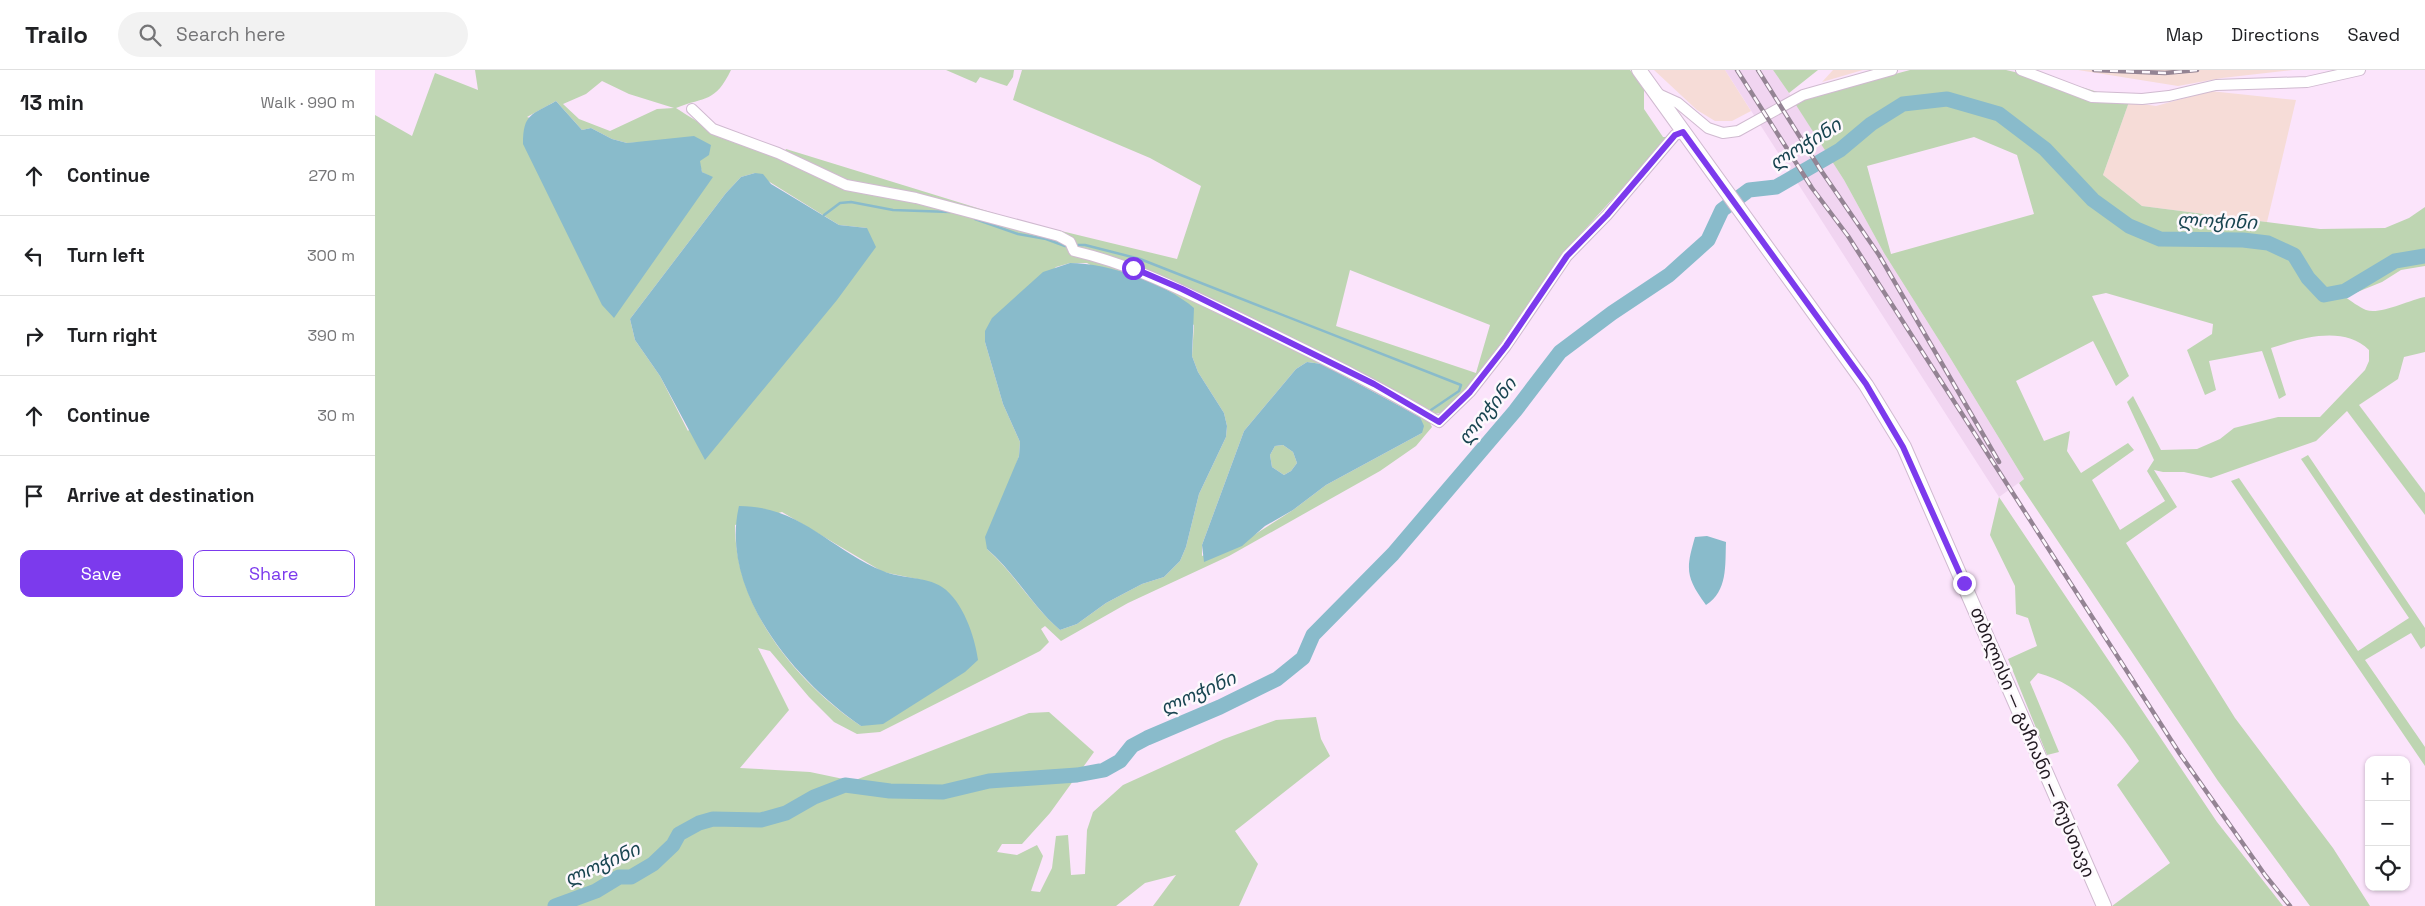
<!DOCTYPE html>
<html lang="en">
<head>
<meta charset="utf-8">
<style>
	:root { --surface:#fff; --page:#f2f2f2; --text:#202124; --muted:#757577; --line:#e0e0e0; --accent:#7c3aed }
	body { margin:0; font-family:"Space Grotesk","Noto Sans Georgian",sans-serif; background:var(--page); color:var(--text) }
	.controls { position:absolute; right:15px; bottom:15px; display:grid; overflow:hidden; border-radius:10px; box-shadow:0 1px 4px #0004 }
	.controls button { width:45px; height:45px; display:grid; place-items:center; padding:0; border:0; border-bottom:1px solid var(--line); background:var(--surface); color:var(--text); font:25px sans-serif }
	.stop { position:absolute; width:15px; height:15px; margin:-11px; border:4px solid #7c3aed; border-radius:50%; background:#fff }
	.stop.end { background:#7c3aed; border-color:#fff; box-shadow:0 1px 5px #0008 }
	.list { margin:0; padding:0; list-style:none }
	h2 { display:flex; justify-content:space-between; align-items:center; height:65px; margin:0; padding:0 20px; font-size:21px }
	h2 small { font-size:16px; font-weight:400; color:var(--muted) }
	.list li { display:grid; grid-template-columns:32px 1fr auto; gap:15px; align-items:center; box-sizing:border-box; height:80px; padding:0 20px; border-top:1px solid var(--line) }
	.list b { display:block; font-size:19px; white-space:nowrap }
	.list em { font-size:16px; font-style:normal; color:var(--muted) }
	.actions { display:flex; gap:10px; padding:15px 20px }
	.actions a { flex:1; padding:11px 0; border:1px solid var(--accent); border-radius:10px; text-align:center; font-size:18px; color:var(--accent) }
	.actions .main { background:var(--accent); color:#fff }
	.icon { flex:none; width:28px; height:28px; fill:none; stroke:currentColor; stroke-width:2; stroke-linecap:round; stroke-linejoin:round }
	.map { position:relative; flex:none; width:2050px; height:836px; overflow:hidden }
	header { display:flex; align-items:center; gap:30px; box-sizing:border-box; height:70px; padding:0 25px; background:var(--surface); border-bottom:1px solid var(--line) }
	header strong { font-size:24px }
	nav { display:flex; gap:28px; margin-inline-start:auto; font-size:18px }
	.search { width:350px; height:45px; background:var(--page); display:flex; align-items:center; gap:12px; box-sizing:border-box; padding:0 18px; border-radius:28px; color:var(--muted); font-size:19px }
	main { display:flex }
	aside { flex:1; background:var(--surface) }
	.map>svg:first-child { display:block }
	.built { fill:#f1d5f1 }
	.industrial { fill:#f6dcd7 }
	.green { fill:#bed5b2; fill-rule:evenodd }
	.water { fill:#89bbcb; fill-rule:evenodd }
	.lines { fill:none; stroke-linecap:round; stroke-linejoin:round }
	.stream { stroke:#89bbcb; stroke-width:2.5 }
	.river { stroke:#89bbcb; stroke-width:15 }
	.minor-casing { stroke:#d0bad0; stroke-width:12 }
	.secondary-casing { stroke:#d0bad0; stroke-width:16 }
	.minor { stroke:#fff; stroke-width:10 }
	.secondary { stroke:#fff; stroke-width:14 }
	.rail-casing { stroke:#948494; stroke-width:4.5 }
	.rail { stroke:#fdf8fd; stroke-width:2.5; stroke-dasharray:8; stroke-linecap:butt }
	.route { stroke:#7c3aed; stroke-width:6 }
	.labels { text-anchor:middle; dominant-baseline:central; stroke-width:5; stroke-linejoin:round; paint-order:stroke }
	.street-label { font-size:18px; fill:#211921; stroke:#fdf8fd }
	.water-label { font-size:19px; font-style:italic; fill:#184450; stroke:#fdf8fd }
</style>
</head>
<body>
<header>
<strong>Trailo</strong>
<div class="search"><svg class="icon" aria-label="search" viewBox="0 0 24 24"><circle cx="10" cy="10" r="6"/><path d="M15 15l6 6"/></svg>Search here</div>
<nav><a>Map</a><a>Directions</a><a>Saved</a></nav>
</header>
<main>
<aside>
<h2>13 min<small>Walk · 990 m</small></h2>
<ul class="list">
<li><svg class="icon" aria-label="ahead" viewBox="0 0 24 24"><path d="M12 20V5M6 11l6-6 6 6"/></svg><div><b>Continue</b></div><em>270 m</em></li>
<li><svg class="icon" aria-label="left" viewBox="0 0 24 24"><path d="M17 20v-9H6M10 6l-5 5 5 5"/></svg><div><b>Turn left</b></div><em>300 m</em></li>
<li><svg class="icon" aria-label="right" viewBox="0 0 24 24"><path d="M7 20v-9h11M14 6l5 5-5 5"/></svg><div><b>Turn right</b></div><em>390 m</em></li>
<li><svg class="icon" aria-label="ahead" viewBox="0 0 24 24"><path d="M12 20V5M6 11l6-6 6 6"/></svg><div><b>Continue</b></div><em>30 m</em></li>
<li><svg class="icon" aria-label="arrive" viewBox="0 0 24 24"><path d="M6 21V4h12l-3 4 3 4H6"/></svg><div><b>Arrive at destination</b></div></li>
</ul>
<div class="actions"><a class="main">Save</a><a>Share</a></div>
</aside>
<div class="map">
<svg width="2050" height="836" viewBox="0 0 2050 836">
	<rect width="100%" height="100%" fill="#fbe4fb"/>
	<path class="built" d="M1350,0H1398L1414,23L1469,110L1509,183L1574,286L1649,409L1624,427Z"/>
	<path class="industrial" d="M1279,0H1350L1376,41L1357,51H1340L1322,40Z
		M1458,0H1488L1447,12Z
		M1703,0H1918L1847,8L1803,16Z
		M1835,21L1921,30L1892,152L1767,136L1728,105L1754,32L1781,36Z"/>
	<path class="green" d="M100,0H356C340,33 331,26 301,38C335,60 367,78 406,88L411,79L645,151L802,189L826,116L775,88L638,30L647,0H1255L1269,18V39L1288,67H1294L1191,180L1098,313L1068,343L1058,344L1053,349L1057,357L1041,376L1005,401L854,486L753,533L686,571L670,556L666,559L674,572L665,581L505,662L482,664L459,652L434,627L395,581L383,578L414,640L365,698L435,702L478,711L654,643L674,642L719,682L675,743L647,774H627L622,782L642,785L662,775L668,786L656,821L665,822L677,798L681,766L693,765L696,805L710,804L712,760L718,742L748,715L849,669L901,650L941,647L946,669L955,686L860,761L883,794L864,836H778L801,805L770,813L741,836H0V45L37,66L60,3L103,20ZM227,11L254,24L299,38L282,39L235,61L204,49L188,34L211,24ZM181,31L207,60L216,58L237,69L252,73L274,72L324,91L327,102L338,108L152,47ZM380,103L464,155L492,158L313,361L285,306L260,270L255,249L351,123L366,107ZM695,193H712L819,255L817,286L823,302L849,343L852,356L851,367L824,424L811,477L805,491L789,507L767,514L731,533L702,554L685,560C657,536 639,503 612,479L644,386L645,372L628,334L610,272L681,197ZM975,200L1115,255L1101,303L961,256ZM932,292L947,294L1045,347L1047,363L951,415L918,440L879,465L827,486V475L869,361L921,299ZM407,442L508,502L547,510L486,656C421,612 360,538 360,455Z
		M571,0H639L638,7L632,16L605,7L601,13Z
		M1398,0H1443L1414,23Z
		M1535,0H1631L1710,18L1754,32L1728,105L1767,136L1945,159L2010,158L2034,148L2050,137V196L2026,200L2007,212L1970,227C1976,231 1984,237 1991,240C2005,245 2034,230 2050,227V282L2029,287L2023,309L1984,335L2050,423V445L1972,341L1941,371L1836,408L1809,402H1788L1779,400L1802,437L1751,473L1860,648L1958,778L1995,836H1935L1843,711L1644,413L1649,409L1574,286L1509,183L1469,110L1421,35L1434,27ZM1599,67L1642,85L1659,144L1516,184L1492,96ZM1731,223L1838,254L1837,264L1812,280L1830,325L1841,320L1834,291L1887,281L1904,329L1911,325L1896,278C1926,268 1969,255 1994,280V291L1990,300L1945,347H1903L1859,358L1845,369L1822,379L1786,380L1758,326L1752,332L1779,390L1772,401L1790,431L1745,460L1717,410L1759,380L1753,373L1706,403L1692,381L1695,361L1669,371L1641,311L1718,271L1741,316L1754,306L1717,226Z
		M908,375L918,382L922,393L916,401L909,405L897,397L895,385L900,376Z
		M1933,385L2050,558V576L2046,579L2036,563L1990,590L2050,677V696L1856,411L1864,408L1983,581L2034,548L1926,389Z
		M1624,427L1842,752L1908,836H1737L1795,793L1742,715L1764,691C1740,654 1707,614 1663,603L1655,612L1684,682L1672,685L1633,589L1662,576L1653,548L1641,544L1640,516L1615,465Z"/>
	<path class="water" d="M181,31L207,60L216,58L237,69L252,73L319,66L336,75L334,85L325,91L327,102L338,107L239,248L227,235L148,74C148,43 157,45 181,31Z
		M380,103L388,104L396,114L464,155L492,158L501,177L462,230L330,390L285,306L260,270L255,249L351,123L366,107Z
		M695,193C734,193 790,213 819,238L817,286L823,302L849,343L852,356L851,367L824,424L811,477L805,491L789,507L767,514L731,533L702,554L685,560C657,536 640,503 612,479L610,467L644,386L645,372L628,334L610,272V261L617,248L668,202Z
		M932,292L947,294L1045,347L1049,356L1047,363L951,415L918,440L890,456L867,476L829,492L827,475L869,361L921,299ZM908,375L918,382L922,393L916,401L909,405L897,397L895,385L900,376Z
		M364,436C426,436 456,480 508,501C526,509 550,506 567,517C588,531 600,567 603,590L590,602L508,654L486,656C420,611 344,521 364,436Z
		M1332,466L1351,472C1350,495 1353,521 1331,535C1310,506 1311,499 1320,467Z"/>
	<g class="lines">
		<path class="stream" d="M449,145L465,133L476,132L518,140L575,142
			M600,149L643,164L671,169L690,176
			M703,175H710L765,189L1086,315L1084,321L1056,340"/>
		<path class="river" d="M180,836L221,821L244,807H256L278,794L298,775L304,764L324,753L338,749L386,750L411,743L439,727L470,715L515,721L568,722L614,711L702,705L729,700L745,691L757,676L772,668L845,637L902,609L928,588L938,565L1018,484L1140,341L1185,282L1237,243L1294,205L1333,170L1347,140L1374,120L1401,117L1465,80L1496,54L1528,34L1572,29L1624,44L1670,79L1718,130L1754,156L1785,169L1868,170L1893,173L1919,185L1933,208L1949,225L1970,221L2020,191L2050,186"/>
		<g class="minor-casing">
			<path id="minor" d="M1646,0L1717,27L1767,29L1794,26L1841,15L1932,12L1985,0
				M1281,23L1303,33L1333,58L1348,63L1363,61L1428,25L1517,0
				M317,39L338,59L403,83L471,115L541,128L684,166L695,172L699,181C759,195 810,222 865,248C932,281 1000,313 1064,352L1095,322L1131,276L1192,186L1232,145L1300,65L1309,62"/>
		</g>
		<g class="secondary-casing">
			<path id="secondary" d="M1264,0L1491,315L1529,377L1729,836"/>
		</g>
		<use href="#minor" class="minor"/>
		<use href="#secondary" class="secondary"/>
		<g class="rail-casing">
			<path id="rail" d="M1362,0L1437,118L1473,166L1805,684L1890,805L1915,836
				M1383,0L1445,99L1504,185L1624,392
				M1719,0L1790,3L1822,0"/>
		</g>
		<use href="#rail" class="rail"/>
	</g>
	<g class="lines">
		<path class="route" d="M758,198L807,219L999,314L1064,352L1095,322L1131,276L1192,186L1232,145L1300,65L1308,62L1491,314L1528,377L1589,513"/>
	</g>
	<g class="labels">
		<g class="street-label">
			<text transform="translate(1658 672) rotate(67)">თბილისი — გაჩიანი — რუსთავი</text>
		</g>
		<g class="water-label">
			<text transform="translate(1430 74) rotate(-32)">ლოჭინი</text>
			<text transform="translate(1842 151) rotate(2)">ლოჭინი</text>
			<text transform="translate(1112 341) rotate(-51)">ლოჭინი</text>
			<text transform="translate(823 623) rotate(-24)">ლოჭინი</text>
			<text transform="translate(227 794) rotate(-24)">ლოჭინი</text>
		</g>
	</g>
</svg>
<div class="controls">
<button>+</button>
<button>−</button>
<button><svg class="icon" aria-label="locate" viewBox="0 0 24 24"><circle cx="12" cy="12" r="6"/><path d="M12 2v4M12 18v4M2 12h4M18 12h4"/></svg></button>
</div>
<div class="stop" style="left:758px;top:198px"></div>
<div class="stop end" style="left:1589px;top:513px"></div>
</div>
</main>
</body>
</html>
